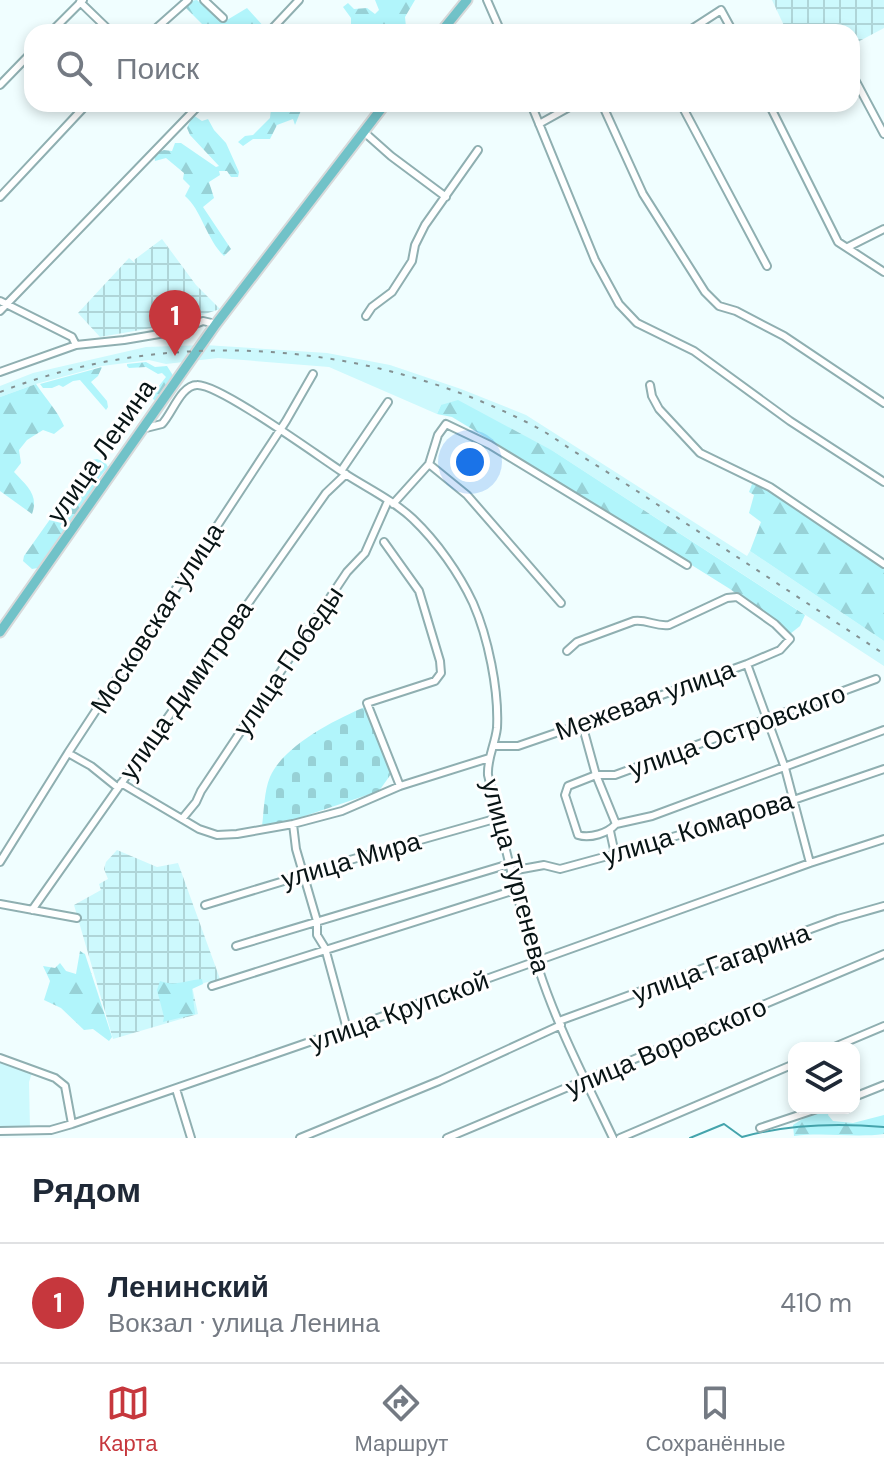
<!DOCTYPE html>
<html lang="ru">
<head>
<meta charset="utf-8">
<style>
	:root { --surface:#fff; --page:#f2f2f3; --text:#1f2937; --muted:#747a83; --line:#e0e1e3; --accent:#c6373d }
	body { margin:0; font-family:"DM Sans",sans-serif; background:var(--page); color:var(--text) }
	.controls { position:absolute; right:24px; bottom:24px; display:grid; overflow:hidden; border-radius:16px; box-shadow:0 4px 12px #0003 }
	.controls button { width:72px; height:72px; display:grid; place-items:center; padding:0; border:0; border-bottom:2px solid var(--line); background:var(--surface); color:var(--text); font:40px sans-serif }
	.you { position:absolute; left:470px; top:462px; width:28px; height:28px; margin:-20px; border:6px solid #fff; border-radius:50%; background:#1a73e8; box-shadow:0 0 0 12px #1a73e833 }
	.badge { display:grid; place-items:center; width:52px; height:52px; border-radius:50%; background:var(--accent); color:#fff; font-size:26px; font-weight:700 }
	.pin { position:absolute; translate:-50% -66px; filter:drop-shadow(0 2px 4px #0008) }
	.pin::after { content:''; position:absolute; top:42px; width:28px; height:24px; background:inherit; clip-path:polygon(0 0,100% 0,50% 100%) }
	.list { margin:0; padding:0; list-style:none }
	h2 { display:flex; justify-content:space-between; align-items:center; height:104px; margin:0; padding:0 32px; font-size:34px }
	h2 small { font-size:26px; font-weight:400; color:var(--muted) }
	.list li { display:grid; grid-template-columns:52px 1fr auto; gap:24px; align-items:center; box-sizing:border-box; height:120px; padding:0 32px; border-top:2px solid var(--line) }
	.list b { display:block; font-size:30px; white-space:nowrap }
	.list p { margin:0; font-size:26px; white-space:nowrap; color:var(--muted) }
	.list em { font-size:26px; font-style:normal; color:var(--muted) }
	.icon { flex:none; width:44px; height:44px; fill:none; stroke:currentColor; stroke-width:2; stroke-linecap:round; stroke-linejoin:round }
	.map { position:relative; flex:none; width:884px; height:1138px; overflow:hidden }
	.search { position:absolute; background:var(--surface); box-shadow:0 4px 12px #0003; left:24px; right:24px; top:24px; height:88px; display:flex; align-items:center; gap:20px; box-sizing:border-box; padding:0 28px; border-radius:24px; color:var(--muted); font-size:30px }
	.sheet { height:224px; background:var(--surface) }
	nav { display:flex; justify-content:space-around; align-items:center; box-sizing:border-box; height:112px; border-top:2px solid var(--line); background:var(--surface); font-size:22px; color:var(--muted) }
	nav a { display:grid; justify-items:center; gap:4px }
	nav .on { color:var(--accent) }
	.map>svg:first-child { display:block }
	.built { fill:#cdf9fd }
	.industrial { fill:url(#industrial-grid) }
	.forest { fill:url(#forest-firs) }
	.cemetery { fill:url(#cemetery-stones) }
	.lines { fill:none; stroke-linecap:round; stroke-linejoin:round }
	.stream { stroke:#44a4ac; stroke-width:2 }
	.minor-casing { stroke:#8fafb1; stroke-width:10 }
	.primary-casing { stroke:#d7d9da; stroke-width:13 }
	.minor { stroke:#fff; stroke-width:6 }
	.primary { stroke:#71c2c8; stroke-width:9 }
	.rail { stroke:#849192; stroke-width:2; stroke-dasharray:4 8; stroke-linecap:butt }
	.labels { text-anchor:middle; dominant-baseline:central; stroke-width:6; stroke-linejoin:round; paint-order:stroke }
	.street-label { font-size:26px; fill:#081415; stroke:#fff }
</style>
</head>
<body>
<div class="map">
<svg width="884" height="1138" viewBox="0 0 884 1138">
	<defs>
		<pattern id="industrial-grid" width="8" height="8" patternUnits="userSpaceOnUse" patternTransform="scale(2)"><rect width="8" height="8" fill="#cdf9fd"/><path d="M0 4h8M4 0v8" fill="none" stroke="#afd5d8"/></pattern>
		<pattern id="forest-firs" width="22" height="20" patternUnits="userSpaceOnUse" patternTransform="scale(2)"><rect width="22" height="20" fill="#b1f5fb"/><path d="M5 1l3.5 6h-7zM16 11l3.5 6h-7z" fill="#97d1d6"/></pattern>
		<pattern id="cemetery-stones" width="16" height="16" patternUnits="userSpaceOnUse" patternTransform="scale(2)"><rect width="16" height="16" fill="#b1f5fb"/><path d="M2 7V4a2 2 0 0 1 4 0v3zM10 15v-3a2 2 0 0 1 4 0v3z" fill="#97d1d6"/></pattern>
	</defs>
	<rect width="100%" height="100%" fill="#f0feff"/>
	<path class="built" d="M205,345L327,353L390,365L461,389L526,415L747,556L750,551L884,641V666L553,451L441,405L437,414L329,367L218,358L166,364L149,360L102,366L36,384L0,397V386L33,373L146,347Z
		M0,1059L32,1073L29,1082L30,1129L0,1128Z"/>
	<path class="industrial" d="M772,0H884V28L852,45V32H787Z
		M162,239L196,285L220,309L175,324L100,337L78,313L129,258L135,263L134,260Z
		M117,850L157,867L178,863L220,979L192,986L198,1014L113,1039L74,905L101,890L99,884L108,879L104,869L106,862Z"/>
	<path class="forest" d="M197,0L222,23L247,8L266,29L263,32H230L224,27L210,32L186,8L190,1Z
		M375,0H415L405,17L406,27L390,29L387,32H368L365,28H351V18L343,7L348,3L354,9L367,8L375,14L379,10Z
		M277,104L283,108L287,104H304L306,107L302,108L295,125L293,119L277,125L270,139H253L243,146L238,142L245,136L253,135L270,118L271,109Z
		M193,115L202,121L208,119L214,130L226,143L239,172L238,177H231L227,171H219L220,175L209,182L214,198L203,207L231,249L224,256C207,240 201,209 185,196L190,186L183,179L184,173L166,158L155,161L154,154L164,150L172,151L175,143H181L216,167L219,166L190,135L187,128Z
		M146,362L155,367L167,366L174,377L156,401L153,399L155,391L166,377L162,373L158,374L146,367L129,368L127,366V364Z
		M102,367L98,376L91,382L107,401L108,407L106,410L80,380L73,381L63,387L59,385L52,388H43L40,384Z
		M36,384C46,399 57,410 64,426L54,434L43,430L27,440L19,450L21,463L14,472C27,486 39,495 32,514L0,491V397Z
		M458,400L553,451L805,615L800,626L790,634L730,589L525,461L452,417L437,414L441,405Z
		M97,459L105,462L108,467L99,478V483L38,568L32,569L23,561L24,556L92,460Z
		M752,484L767,488L884,566V641L750,551L761,522L749,513L754,495L749,492Z
		M80,951L85,954L112,1037L109,1041L93,1029L84,1030L61,1008L44,1000L50,981L43,966L55,968L60,963L66,971L76,974Z
		M202,979L203,984L192,989L195,1014L163,1022L164,1017L157,990L160,981C175,987 186,980 202,979Z
		M813,1108H830L828,1115L833,1121L853,1123L884,1115V1134C854,1138 825,1132 794,1136L793,1125L807,1116Z"/>
	<path class="cemetery" d="M365,707L391,774L379,791L299,818L262,826C264,811 264,791 270,777C283,746 336,719 365,707Z"/>
	<g class="lines">
		<path class="stream" d="M690,1138L724,1124L742,1137C789,1124 836,1123 884,1127"/>
		<g class="minor-casing">
			<path id="minor" d="M204,0L223,18
				M487,0L501,32
				M80,2L111,32
				M721,10L733,32
				M51,32L83,0
				M152,32L188,0
				M269,32L299,0
				M687,32L721,10
				M852,74L884,134
				M0,85L32,52
				M531,104L595,260L619,304L637,323L694,351L790,421L884,482
				M602,104L643,194L705,292L719,306L736,311L784,336L884,403
				M681,104L767,266
				M769,104L838,242L884,272
				M539,124L575,104
				M364,132L391,156L446,197
				M0,197L87,104
				M848,247L884,229
				M0,301L72,337L76,345L124,340L177,331L203,321L216,324
				M0,311L200,104
				M366,316L372,307L392,292L412,261L415,245L425,225L478,150
				M0,372L76,345
				M650,385L652,396L659,409L700,453L770,487L884,564
				M146,428L162,424C172,414 181,385 197,385C220,384 322,459 347,475C369,489 394,501 413,519C437,542 459,573 473,603C488,637 499,690 497,728C495,745 487,758 488,775C504,841 518,906 539,970C558,1028 587,1083 613,1138
				M429,464L467,495L561,603
				M341,471L388,402
				M393,504L429,464L438,435L446,424L490,445L687,565
				M384,542L419,591L440,661L441,673L435,681L367,703L400,786
				M747,664L785,768L810,863
				M582,724L596,775L616,824
				M494,746H518L582,724L747,664L780,650L790,639L775,624L737,597L727,598L669,625C656,627 647,619 634,621L577,642L567,651
				M68,753L91,766L117,787
				M121,783L199,829L217,835L237,834L293,824L342,811L400,786L489,758
				M182,819L196,802L201,791L347,572L365,553L388,501
				M293,824L296,849L317,921V935L325,948L347,1029
				M616,824C608,833 590,839 578,835L565,795L568,786L596,775H615L876,679
				M616,824L652,816L884,730
				M610,831L615,854
				M0,862L68,753L286,421L313,374
				M511,871L544,865L560,869L615,854L767,809L884,769
				M0,904L77,918
				M205,905L297,877L304,873L498,818
				M32,910L326,493L346,474
				M236,946L509,864
				M212,986L515,890
				M559,1021L838,919L884,906
				M832,1048L884,1026
				M0,1058L55,1078L65,1086L72,1124
				M176,1089L191,1138
				M854,1097L884,1085
				M760,1128L820,1108
				M0,1131L51,1130L72,1124L347,1029L810,863L884,839
				M300,1138L439,1081L561,1025
				M447,1138L884,954
				M620,1138L794,1064"/>
		</g>
		<g class="primary-casing">
			<path id="primary" d="M441,32L467,0
				M0,632L216,324L385,104"/>
		</g>
		<use href="#minor" class="minor"/>
		<use href="#primary" class="primary"/>
		<path class="rail" d="M0,392C172,325 371,341 534,426C548,433 561,443 575,452C604,470 633,488 661,507C736,556 810,605 884,654"/>
	</g>
	<g class="labels">
		<g class="street-label">
			<text transform="translate(101 451) rotate(-55)">улица Ленина</text>
			<text transform="translate(157 618) rotate(-57)">Московская улица</text>
			<text transform="translate(288 661) rotate(-56)">улица Победы</text>
			<text transform="translate(186 690) rotate(-55)">улица Димитрова</text>
			<text transform="translate(645 700) rotate(-20)">Межевая улица</text>
			<text transform="translate(737 731) rotate(-20)">улица Островского</text>
			<text transform="translate(698 828) rotate(-17)">улица Комарова</text>
			<text transform="translate(351 860) rotate(-16)">улица Мира</text>
			<text transform="translate(516 876) rotate(75)">улица Тургенева</text>
			<text transform="translate(721 963) rotate(-20)">улица Гагарина</text>
			<text transform="translate(399 1011) rotate(-20)">улица Крупской</text>
			<text transform="translate(666 1047) rotate(-23)">улица Воровского</text>
		</g>
	</g>
</svg>
<div class="controls">
<button><svg class="icon" aria-label="layers" viewBox="0 0 24 24"><path d="M12 4l9 5-9 5-9-5zM3 14l9 5 9-5"/></svg></button>
</div>
<div class="you"></div>
<div class="pin badge" style="left:175px;top:356px">1</div>
<div class="search"><svg class="icon" aria-label="search" viewBox="0 0 24 24"><circle cx="10" cy="10" r="6"/><path d="M15 15l6 6"/></svg>Поиск</div>
</div>
<section class="sheet">
<h2>Рядом<small></small></h2>
<ul class="list">
<li><span class="badge">1</span><div><b>Ленинский</b><p>Вокзал · улица Ленина</p></div><em>410 m</em></li>
</ul>
</section>
<nav>
<a class="on"><svg class="icon" aria-label="map" viewBox="0 0 24 24"><path d="M3 6l6-2 6 2 6-2v14l-6 2-6-2-6 2zM9 4v14M15 6v14"/></svg>Карта</a>
<a><svg class="icon" aria-label="directions" viewBox="0 0 24 24"><path d="M12 3l9 9-9 9-9-9zM9 14v-3h6M13 9l2 2-2 2"/></svg>Маршрут</a>
<a><svg class="icon" aria-label="saved" viewBox="0 0 24 24"><path d="M7 4h10v16l-5-4-5 4z"/></svg>Сохранённые</a>
</nav>
</body>
</html>
